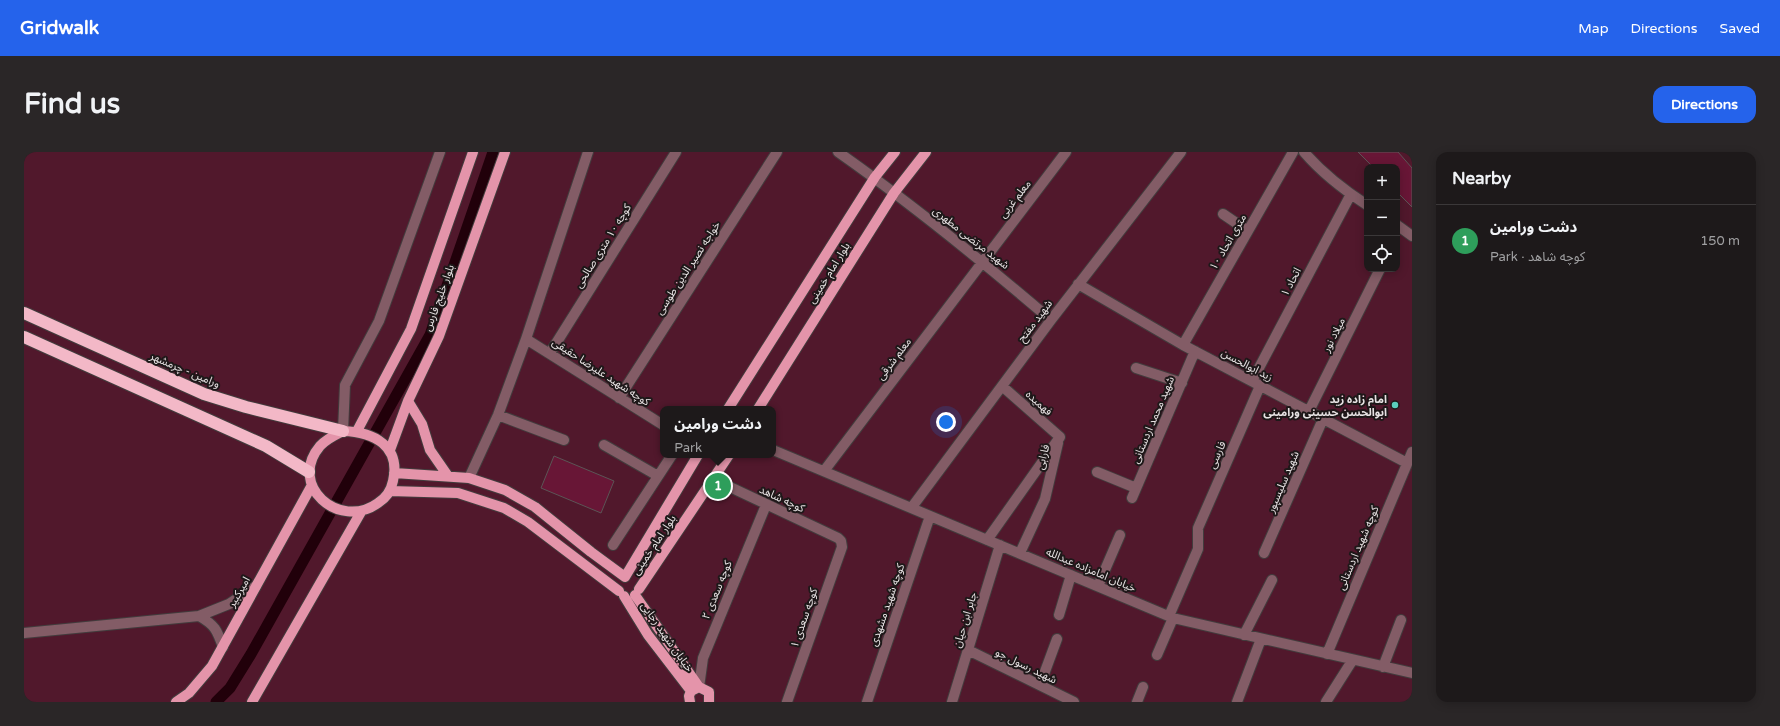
<!DOCTYPE html>
<html lang="en">
<head>
<meta charset="utf-8">
<style>
	:root { --surface:#1d191a; --page:#2a2627; --text:#f1f3f6; --muted:#a0a0a2; --line:#3b3839; --accent:#2563eb }
	body { margin:0; font-family:"Varela Round","Noto Sans Arabic",sans-serif; background:var(--page); color:var(--text) }
	.controls { position:absolute; right:12px; top:12px; display:grid; overflow:hidden; border-radius:8px; box-shadow:0 2px 10px #0003 }
	.controls button { width:36px; height:36px; display:grid; place-items:center; padding:0; border:0; border-bottom:1px solid var(--line); background:var(--surface); color:var(--text); font:20px sans-serif }
	.you { position:absolute; left:922px; top:270px; width:14px; height:14px; margin:-10px; border:3px solid #fff; border-radius:50%; background:#1a73e8; box-shadow:0 0 0 6px #1a73e833 }
	.badge { display:grid; place-items:center; width:26px; height:26px; border-radius:50%; background:var(--accent); color:#fff; font-size:13px; font-weight:700 }
	.pin { position:absolute; translate:-50% -50%; border:2px solid #fff; box-shadow:0 1px 4px #0006 }
	.popup { position:absolute; left:636px; top:254px; width:116px; height:52px; box-sizing:border-box; display:grid; place-content:center; border-radius:8px; background:var(--surface); filter:drop-shadow(0 1px 3px #0005); font-size:13px; white-space:nowrap; color:var(--muted) }
	.popup b { font-size:15px; color:var(--text) }
	.popup::after { content:''; position:absolute; left:50%; top:100%; margin-left:-8px; border:8px solid transparent; border-top-color:var(--surface) }
	.list { margin:0; padding:0; list-style:none }
	h2 { display:flex; justify-content:space-between; align-items:center; height:52px; margin:0; padding:0 16px; font-size:17px }
	h2 small { font-size:13px; font-weight:400; color:var(--muted) }
	.list li { display:grid; grid-template-columns:26px 1fr auto; gap:12px; align-items:center; box-sizing:border-box; height:72px; padding:0 16px; border-top:1px solid var(--line) }
	.list b { display:block; font-size:15px; white-space:nowrap }
	.list p { margin:0; font-size:13px; white-space:nowrap; color:var(--muted) }
	.list em { font-size:13px; font-style:normal; color:var(--muted) }
	.icon { flex:none; width:22px; height:22px; fill:none; stroke:currentColor; stroke-width:2; stroke-linecap:round; stroke-linejoin:round }
	.map { position:relative; flex:none; width:1388px; height:550px; overflow:hidden; border-radius:12px }
	header { display:flex; align-items:center; gap:24px; box-sizing:border-box; height:56px; padding:0 20px; background:var(--accent); color:#fff }
	header strong { font-size:19px }
	nav { display:flex; gap:22px; margin-inline-start:auto; font-size:14px }
	.intro { display:flex; align-items:center; justify-content:space-between; box-sizing:border-box; height:96px; padding:0 24px }
	h1 { margin:0; font-size:28px }
	.button { padding:10px 18px; border-radius:12px; background:var(--accent); color:#fff; font-size:14px; font-weight:700 }
	main { display:flex; gap:24px; padding:0 24px }
	aside { flex:1; background:var(--surface); border-radius:12px; box-shadow:0 2px 10px #0003 }
	.map>svg:first-child { display:block }
	.green { fill:#51182c; fill-rule:evenodd }
	.lines { fill:none; stroke-linecap:round; stroke-linejoin:round }
	.canal { stroke:#21000a; stroke-width:11 }
	.building { fill:#681636; stroke:#5c5556 }
	.minor-casing { stroke:#423c3d; stroke-width:12 }
	.major-casing { stroke:#423c3d; stroke-width:12 }
	.highway-casing { stroke:#423c3d; stroke-width:14 }
	.minor { stroke:#835c66; stroke-width:10 }
	.major { stroke:#e494aa; stroke-width:10 }
	.highway { stroke:#f3b8c7; stroke-width:12 }
	.poi-dot { fill:#5acebd; stroke:#1e1819; stroke-width:1.5 }
	.labels { text-anchor:middle; dominant-baseline:central; stroke-width:4; stroke-linejoin:round; paint-order:stroke }
	.street-label { font-size:11px; fill:#e8e3e4; stroke:#1e1819 }
	.poi-label { font-size:11px; font-weight:bold; fill:#e8e3e4; stroke:#1e1819; text-anchor:end }
</style>
</head>
<body>
<header>
<strong>Gridwalk</strong>
<nav><a>Map</a><a>Directions</a><a>Saved</a></nav>
</header>
<div class="intro"><h1>Find us</h1><a class="button">Directions</a></div>
<main>
<div class="map">
<svg width="1388" height="550" viewBox="0 0 1388 550">
	<rect width="100%" height="100%" fill="#272122"/>
	<path class="green" d="M0,0H1388V550H0ZM1343,15H1373V117H1343ZM639,257H749V303H639Z"/>
	<g class="lines">
		<path class="canal" d="M192,550L206,536L227,502L406,183L469,0"/>
	</g>
	<path class="building" d="M1334,0H1374L1388,16V55L1373,40V15H1349Z
		M530,304L590,329L577,361L517,336Z"/>
	<g class="lines">
		<g class="minor-casing">
			<path id="minor" d="M814,0C888,52 958,109 1027,168
				M1280,0C1298,21 1320,38 1343,53
				M1199,62L1224,79
				M1373,73L1388,84
				M1054,132L1159,193L1383,311
				M502,187L639,273
				M1159,193L1269,0
				M526,201L652,0
				M1112,216L1158,231
				M1228,229L1327,42
				M978,234L1036,285
				M595,246L753,0
				M1285,259L1356,117
				M474,263L540,288
				M319,279L321,233L355,169L416,0
				M580,293L634,324
				M749,298L1149,466L1388,521
				M800,319L1042,0
				M1073,320L1112,336
				M445,326L474,263L502,187L564,0
				M689,327L814,386L817,389L818,395L763,550
				M1108,346L1171,199
				M888,355L1027,168L1157,0
				M963,388L1036,285
				M589,393L648,303
				M996,401L1021,347L1034,291
				M1240,401L1299,267
				M1074,434L1096,383
				M1035,463L1047,423
				M175,464C191,473 193,478 199,495
				M1145,464L1174,397V376L1236,234
				M0,481L175,464L205,452L232,434
				M1220,483L1248,428
				M944,498L1050,550
				M1303,502L1388,300
				M1133,503L1149,466
				M1359,515L1377,468
				M1016,533L1033,487
				M675,535L679,506L742,353
				M843,550L906,364
				M928,550L976,393
				M1113,550L1119,535
				M1213,550L1237,487
				M1302,550L1328,509"/>
		</g>
		<g class="major-casing">
			<path id="major" d="M384,249L398,272L406,298L424,324
				M704,257L851,25L871,0
				M734,257L870,41L902,0
				M319,279C350,280 377,294 369,329C367,339 362,346 354,351C315,379 263,333 296,294C302,287 311,283 319,279Z
				M333,279L387,177L449,0
				M366,298L384,249L415,184L481,0
				M370,321L445,326L481,338L511,355L567,400L601,425L674,303
				M366,339L434,341L480,356L504,370L595,439
				M615,437L705,303
				M611,443L675,535
				M600,444L624,483L667,539
				M152,550L165,541L188,514L288,333
				M228,550L337,360
				M666,550L665,544L667,539L675,535L685,540V550"/>
		</g>
		<g class="highway-casing">
			<path id="highway" d="M0,161L180,242L222,255L319,279
				M0,185L242,294L285,320"/>
		</g>
		<use href="#minor" class="minor"/>
		<use href="#major" class="major"/>
		<use href="#highway" class="highway"/>
	</g>
	<circle class="poi-dot" cx="1371" cy="253" r="4"/>
	<g class="labels">
		<g class="street-label">
			<text transform="translate(991 47) rotate(-52)">معلم غربی</text>
			<text transform="translate(947 86) rotate(38)">شهید مرتضی مطهری</text>
			<text transform="translate(1204 90) rotate(-60)">۱۰ متری اتحاد</text>
			<text transform="translate(579 94) rotate(-58)">کوچه ۱۰ متری صالحی</text>
			<text transform="translate(664 116) rotate(-57)">خواجه نصیر الدین طوسی</text>
			<text transform="translate(805 121) rotate(-58)">بلوار امام خمینی</text>
			<text transform="translate(1267 130) rotate(-62)">اتحاد ۱</text>
			<text transform="translate(415 146) rotate(-70)">بلوار خلیج فارس</text>
			<text transform="translate(1011 169) rotate(-53)">شهید مفتح</text>
			<text transform="translate(1310 183) rotate(-63)">میلاد نور</text>
			<text transform="translate(870 207) rotate(-53)">معلم شرقی</text>
			<text transform="translate(1223 213) rotate(28)">زید ابوالحسن</text>
			<text transform="translate(161 218) rotate(23)">ورامین - چرمشهر</text>
			<text transform="translate(577 220) rotate(33)">کوچه شهید علیرضا حقیقی</text>
			<text transform="translate(1015 251) rotate(42)">فهمیده</text>
			<text transform="translate(1129 268) rotate(-67)">شهید محمد اردستانی</text>
			<text transform="translate(1193 303) rotate(-66)">فارسی</text>
			<text transform="translate(1019 305) rotate(-76)">فارابی</text>
			<text transform="translate(1259 330) rotate(-67)">شهید سلیسپور</text>
			<text transform="translate(758 347) rotate(25)">کوچه شاهد</text>
			<text transform="translate(630 393) rotate(-56)">بلوار امام خمینی</text>
			<text transform="translate(1334 396) rotate(-67)">کوچه شهید اردستانی</text>
			<text transform="translate(1067 418) rotate(23)">خیابان امامزاده عبدالله</text>
			<text transform="translate(693 438) rotate(-68)">کوچه سعدی ۲</text>
			<text transform="translate(215 440) rotate(-60)">امیرکبیر</text>
			<text transform="translate(863 453) rotate(-71)">کوچه شهید مشهدی</text>
			<text transform="translate(780 466) rotate(-71)">کوچه سعدی ۱</text>
			<text transform="translate(941 468) rotate(-73)">جابر ابن حیان</text>
			<text transform="translate(643 485) rotate(55)">خیابان شهید رجایی</text>
			<text transform="translate(1002 514) rotate(26)">شهید رسول جو</text>
		</g>
		<g class="poi-label">
			<text x="1363" y="247">امام زاده زید<tspan x="1363" dy="13">ابوالحسن حسینی ورامینی</tspan></text>
		</g>
	</g>
</svg>
<div class="controls">
<button>+</button>
<button>−</button>
<button><svg class="icon" aria-label="locate" viewBox="0 0 24 24"><circle cx="12" cy="12" r="6"/><path d="M12 2v4M12 18v4M2 12h4M18 12h4"/></svg></button>
</div>
<div class="you"></div>
<div class="pin badge" style="left:694px;top:334px;background:#2e9e5b">1</div>
<div class="popup"><b>دشت ورامین</b>Park</div>
</div>
<aside>
<h2>Nearby<small></small></h2>
<ul class="list">
<li><span class="badge" style="background:#2e9e5b">1</span><div><b>دشت ورامین</b><p>Park · کوچه شاهد</p></div><em>150 m</em></li>
</ul>
</aside>
</main>
</body>
</html>
